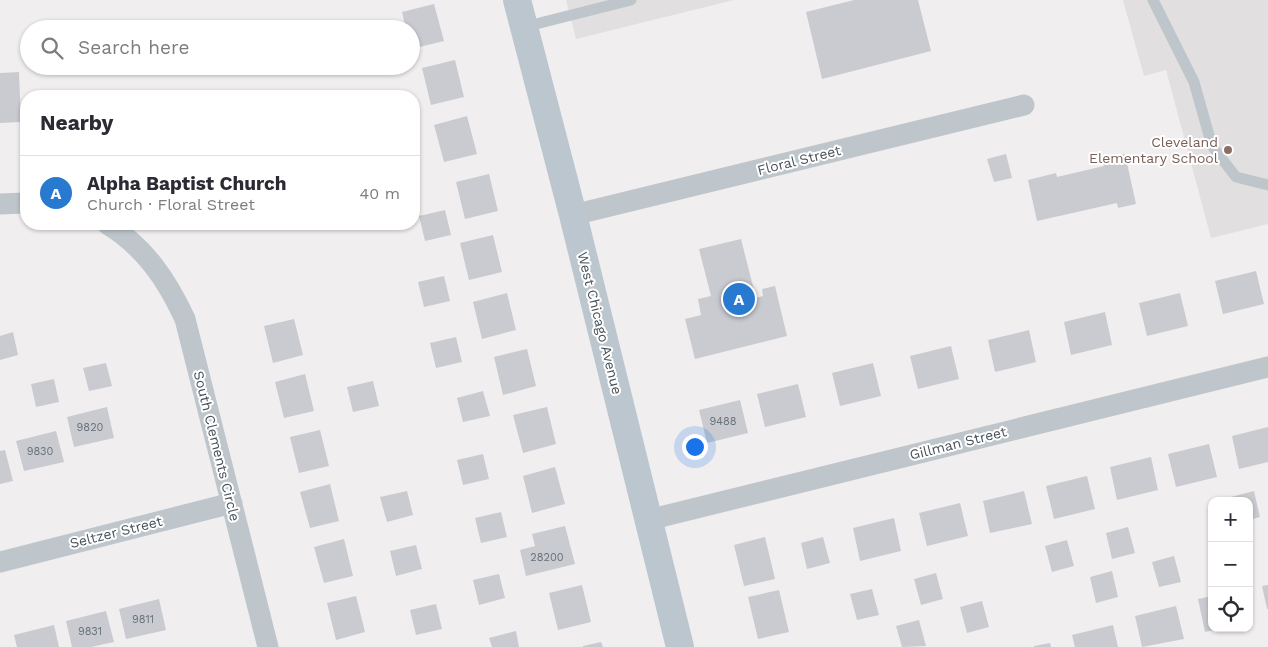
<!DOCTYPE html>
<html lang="en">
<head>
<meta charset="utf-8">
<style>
	:root { --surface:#fff; --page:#f2f2f3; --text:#2b2b33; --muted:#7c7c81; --line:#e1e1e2; --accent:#287ad1 }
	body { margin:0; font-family:"Work Sans",sans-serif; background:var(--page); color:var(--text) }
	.controls { position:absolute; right:15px; bottom:15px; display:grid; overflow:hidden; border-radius:10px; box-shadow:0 1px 4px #0004 }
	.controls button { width:45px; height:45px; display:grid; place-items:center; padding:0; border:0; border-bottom:1px solid var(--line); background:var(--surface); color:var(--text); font:25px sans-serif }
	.you { position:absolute; left:694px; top:446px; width:18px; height:18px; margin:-12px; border:4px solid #fff; border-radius:50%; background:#1a73e8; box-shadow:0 0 0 8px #1a73e833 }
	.badge { display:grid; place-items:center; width:32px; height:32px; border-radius:50%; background:var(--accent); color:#fff; font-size:16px; font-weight:700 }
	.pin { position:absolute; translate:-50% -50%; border:2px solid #fff; box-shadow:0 1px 5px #0006 }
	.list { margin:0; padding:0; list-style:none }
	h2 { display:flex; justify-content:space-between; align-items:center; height:65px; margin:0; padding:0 20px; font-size:21px }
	h2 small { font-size:16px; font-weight:400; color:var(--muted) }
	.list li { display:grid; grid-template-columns:32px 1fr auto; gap:15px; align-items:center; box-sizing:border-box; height:75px; padding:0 20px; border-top:1px solid var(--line) }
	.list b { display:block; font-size:19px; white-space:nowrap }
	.list p { margin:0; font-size:16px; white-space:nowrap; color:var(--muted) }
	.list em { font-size:16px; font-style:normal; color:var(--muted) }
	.icon { flex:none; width:28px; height:28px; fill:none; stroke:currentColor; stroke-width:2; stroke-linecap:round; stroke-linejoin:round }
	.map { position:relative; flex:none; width:1268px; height:647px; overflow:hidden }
	.search { position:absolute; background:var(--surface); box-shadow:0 1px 4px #0004; left:20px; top:20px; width:400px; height:55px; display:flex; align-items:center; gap:12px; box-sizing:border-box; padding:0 18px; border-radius:28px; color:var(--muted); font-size:19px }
	.panel { position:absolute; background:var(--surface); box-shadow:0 1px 4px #0004; left:20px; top:90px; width:400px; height:140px; border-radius:20px }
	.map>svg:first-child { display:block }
	.education { fill:#e2dfe0 }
	.building { fill:#c9cbd1 }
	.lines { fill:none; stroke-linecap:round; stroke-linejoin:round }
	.lane { stroke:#bec6cc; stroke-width:11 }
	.street { stroke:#bec6cc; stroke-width:21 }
	.secondary { stroke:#bcc6cf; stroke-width:28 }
	.education-dot { fill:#8d6e63; stroke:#fff; stroke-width:2 }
	.labels { text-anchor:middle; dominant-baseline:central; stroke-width:4; stroke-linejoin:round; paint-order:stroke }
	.number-label { font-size:11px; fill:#687078 }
	.education-label { font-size:14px; fill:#785e54; stroke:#fff; text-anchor:end }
	.street-label { font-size:14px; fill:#48525a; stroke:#fff }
</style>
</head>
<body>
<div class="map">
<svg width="1268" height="647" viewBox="0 0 1268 647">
	<rect width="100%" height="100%" fill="#f1eeef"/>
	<path class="education" d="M566,0H734L576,39Z
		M1123,0H1268V224L1211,238L1166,70L1144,76Z"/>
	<path class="building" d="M854,0H918L931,51L822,79L806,12Z
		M434,4L444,41L411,49V29H406L402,12Z
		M455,60L464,97L431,105L422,68Z
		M19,72L21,122L0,123V73Z
		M46,91L74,95V96H45Z
		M467,116L477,154L444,162L434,125Z
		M1006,154L1012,178L994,182L987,159Z
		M1125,154L1136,204L1118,208L1117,203L1037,221L1028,180L1056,173L1057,177L1104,166L1102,159Z
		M489,174L498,211L465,219L456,182Z
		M445,210L451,235L425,241L419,216Z
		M493,235L502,272L469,280L460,243Z
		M741,239L756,298L763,296L762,289L775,286L787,336L695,359L685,319L701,315L698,299L711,296L699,249Z
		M1256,271L1264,304L1223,314L1215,281Z
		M444,276L450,301L424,307L418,282Z
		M507,293L516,330L482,339L473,302Z
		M1180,293L1188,326L1147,336L1139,303Z
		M1105,312L1112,345L1071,355L1064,322Z
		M294,319L303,355L273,363L264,326Z
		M1029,330L1036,362L995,372L988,340Z
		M13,332L18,355L0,360V336Z
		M456,337L462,362L436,368L430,343Z
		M951,346L959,379L918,389L910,356Z
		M527,349L536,386L503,395L494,357Z
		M106,363L112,386L89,391L83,368Z
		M873,363L881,396L840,406L832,373Z
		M305,374L314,411L284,418L275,382Z
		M54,379L59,402L36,407L31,384Z
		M373,381L379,406L353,412L347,387Z
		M798,384L806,417L765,427L757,394Z
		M483,391L490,416L463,422L457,398Z
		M740,400L748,433L707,443L699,410Z
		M107,407L114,438L74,447L67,417Z
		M547,407L556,444L523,453L513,415Z
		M1268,427V462L1239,469L1232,436Z
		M320,430L329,466L299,473L290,437Z
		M56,431L64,462L24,471L16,441Z
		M1209,444L1217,477L1176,487L1168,454Z
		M5,450L13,481L0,484V451Z
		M483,454L489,479L463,485L457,460Z
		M1151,457L1158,490L1117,500L1110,467Z
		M555,467L565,504L532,513L523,476Z
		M1087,476L1095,509L1054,519L1046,486Z
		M330,484L339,521L310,528L300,492Z
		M407,491L413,515L387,522L380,497Z
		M1024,491L1032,524L990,533L983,501Z
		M1254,491L1260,517L1249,520V501H1232L1231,497Z
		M960,503L968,536L927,546L919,513Z
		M501,512L507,537L481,543L475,518Z
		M894,518L901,551L860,561L853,528Z
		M565,526L575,564L526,576L520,550L535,546L532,534Z
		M1128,527L1135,553L1112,559L1106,533Z
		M765,537L775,579L744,586L734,545Z
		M823,537L830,563L807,569L801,543Z
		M344,539L353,576L324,583L314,547Z
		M1067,540L1074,566L1052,572L1045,546Z
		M416,545L422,569L396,576L390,551Z
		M1174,556L1181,582L1159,587L1152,562Z
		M1112,571L1118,597L1096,603L1090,577Z
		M936,573L943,599L921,605L914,579Z
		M499,574L505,598L479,605L473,580Z
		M582,585L591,622L558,630L549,593Z
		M1268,585V609H1267L1262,586Z
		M872,589L879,615L857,620L850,594Z
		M779,590L789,632L758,639L748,597Z
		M356,596L365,632L336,640L327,603Z
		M1212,596V628L1218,629L1205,632L1198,599Z
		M159,599L166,630L126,639L119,609Z
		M982,601L989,627L967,633L960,607Z
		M436,604L442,629L416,635L410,610Z
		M1176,606L1184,639L1142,647L1135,616Z
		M106,611L114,642L91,647H72L66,621Z
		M919,620L926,646L902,647L896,626Z
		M54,625L59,647H17L14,635Z
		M1113,625L1118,647H1075L1072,635Z
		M516,631L519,647H492L489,638Z
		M601,642L603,647H583V646Z
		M1050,643L1051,647H1034V646Z"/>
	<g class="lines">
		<path class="lane" d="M1153,0L1194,82L1212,146L1236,177L1268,185
			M524,27L631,0"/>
		<path class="street" d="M0,204L26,203
			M573,215L1024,105
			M107,224C144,246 167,280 185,319L268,647
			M648,520L1268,367
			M0,562L232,503"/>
		<path class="secondary" d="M517,0L573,215L680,647"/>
	</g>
	<circle class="education-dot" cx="1228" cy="150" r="5"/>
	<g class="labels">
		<g class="number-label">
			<text x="723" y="421">9488</text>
			<text x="90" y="427">9820</text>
			<text x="40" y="451">9830</text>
			<text x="547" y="557">28200</text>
			<text x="143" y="619">9811</text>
			<text x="90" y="631">9831</text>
		</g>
		<g class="education-label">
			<text x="1218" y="142">Cleveland<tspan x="1218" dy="16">Elementary School</tspan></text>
		</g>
		<g class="street-label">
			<text transform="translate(799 160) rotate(-14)">Floral Street</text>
			<text transform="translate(600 323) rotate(76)">West Chicago Avenue</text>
			<text transform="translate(958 443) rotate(-14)">Gillman Street</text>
			<text transform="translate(217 446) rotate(76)">South Clements Circle</text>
			<text transform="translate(116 532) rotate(-14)">Seltzer Street</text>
		</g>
	</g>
</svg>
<div class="controls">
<button>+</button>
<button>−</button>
<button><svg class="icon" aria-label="locate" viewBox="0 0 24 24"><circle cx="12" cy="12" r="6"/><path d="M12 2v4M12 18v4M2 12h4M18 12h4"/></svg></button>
</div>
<div class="you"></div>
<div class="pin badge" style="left:739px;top:299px">A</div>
<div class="search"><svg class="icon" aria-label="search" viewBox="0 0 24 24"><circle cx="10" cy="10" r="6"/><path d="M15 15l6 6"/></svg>Search here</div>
<section class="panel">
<h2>Nearby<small></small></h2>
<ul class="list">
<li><span class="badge">A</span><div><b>Alpha Baptist Church</b><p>Church · Floral Street</p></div><em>40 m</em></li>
</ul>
</section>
</div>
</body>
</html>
